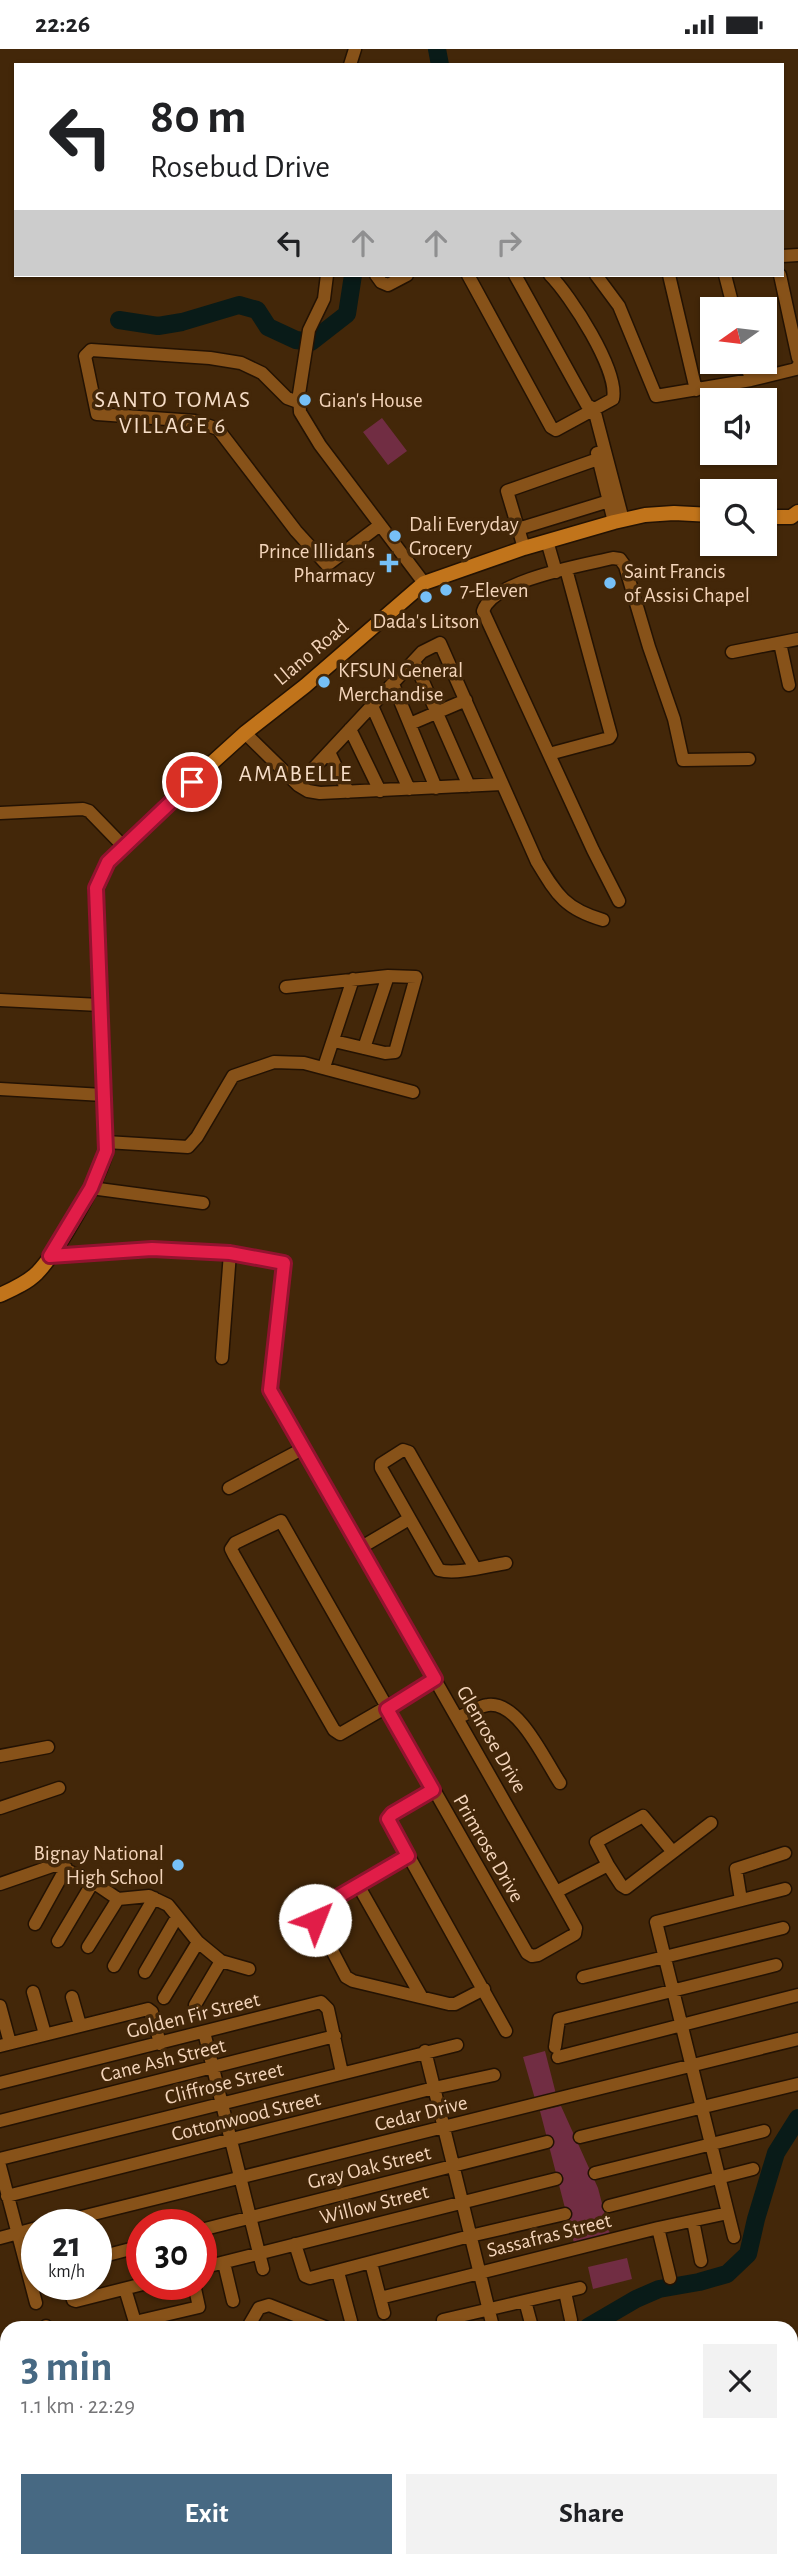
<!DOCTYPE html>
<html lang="en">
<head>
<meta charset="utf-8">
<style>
  body { margin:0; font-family:"Alegreya Sans",sans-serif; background:#f2f2f2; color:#202124; height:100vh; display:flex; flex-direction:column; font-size:26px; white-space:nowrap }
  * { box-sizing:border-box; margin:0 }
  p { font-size:23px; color:#757577 }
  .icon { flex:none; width:38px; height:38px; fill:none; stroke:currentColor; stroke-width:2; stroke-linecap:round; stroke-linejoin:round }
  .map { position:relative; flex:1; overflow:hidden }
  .details { position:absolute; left:0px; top:2272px; width:798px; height:247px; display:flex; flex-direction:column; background:#fff; border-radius:21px 21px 0 0; box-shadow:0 2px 5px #0004 }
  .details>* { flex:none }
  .guide { position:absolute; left:14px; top:14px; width:770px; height:214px; border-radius:0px; box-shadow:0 2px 5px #0004; background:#fff; color:#202124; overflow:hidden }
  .needle { width:46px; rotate:256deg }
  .tools { position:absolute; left:700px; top:248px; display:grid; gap:14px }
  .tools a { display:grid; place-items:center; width:77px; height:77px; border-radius:0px; background:#fff; box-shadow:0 2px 5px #0004; font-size:35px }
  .speed { position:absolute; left:21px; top:2160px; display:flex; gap:14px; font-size:35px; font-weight:700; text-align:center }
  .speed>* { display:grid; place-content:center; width:91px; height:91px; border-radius:50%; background:#fff; box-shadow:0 2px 5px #0004; line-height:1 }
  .speed small { font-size:18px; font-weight:400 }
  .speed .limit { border:10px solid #d22; background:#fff; color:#111 }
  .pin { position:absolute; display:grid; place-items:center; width:60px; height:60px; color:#fff; margin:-30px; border:4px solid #fff; border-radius:50%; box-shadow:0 2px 7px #0007 }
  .me { position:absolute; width:77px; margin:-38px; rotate:44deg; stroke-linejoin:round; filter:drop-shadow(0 0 5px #0008) }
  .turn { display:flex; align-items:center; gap:24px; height:147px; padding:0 21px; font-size:32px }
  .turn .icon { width:91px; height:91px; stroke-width:2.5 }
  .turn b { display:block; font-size:49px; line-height:60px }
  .lanes { display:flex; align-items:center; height:66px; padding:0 21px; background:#0003; justify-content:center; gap:35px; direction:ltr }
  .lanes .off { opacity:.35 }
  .round { display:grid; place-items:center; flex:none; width:74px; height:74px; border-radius:0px; background:#f2f2f2 }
  .overview { display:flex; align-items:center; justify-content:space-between; height:119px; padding:0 21px }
  h1 { font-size:42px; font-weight:700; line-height:52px; color:#476983 }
  .button { display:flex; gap:14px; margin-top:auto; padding:14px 21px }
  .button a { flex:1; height:80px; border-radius:0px; background:#476983; color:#fff; font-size:28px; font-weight:700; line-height:80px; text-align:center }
  .button a+a { background:#f2f2f2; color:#202124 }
  .status { display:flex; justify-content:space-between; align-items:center; height:49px; padding:0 35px; background:#fff; direction:ltr }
  .status svg { height:19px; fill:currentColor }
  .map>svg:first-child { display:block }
  .green { fill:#712d43 }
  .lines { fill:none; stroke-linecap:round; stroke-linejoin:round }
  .river { stroke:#091b18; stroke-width:18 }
  .minor-casing { stroke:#231203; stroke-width:15 }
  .major-casing { stroke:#231203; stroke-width:17 }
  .minor { stroke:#875219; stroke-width:12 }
  .major { stroke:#c1741b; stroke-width:14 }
  .route-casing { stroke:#92132f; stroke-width:18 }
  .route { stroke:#e11d48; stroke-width:12 }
  .poi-dot { fill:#76c0f7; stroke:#432709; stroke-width:2.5 }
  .labels { text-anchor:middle; stroke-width:7; stroke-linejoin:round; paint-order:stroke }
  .poi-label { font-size:21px; fill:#f3d4ba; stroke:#432709; text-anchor:start }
  .street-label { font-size:21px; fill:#f3d4ba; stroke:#432709 }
  .neighbourhood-label { font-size:23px; letter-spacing:2px; fill:#f6ddc7; stroke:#432709 }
</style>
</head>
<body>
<div class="status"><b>22:26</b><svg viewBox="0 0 49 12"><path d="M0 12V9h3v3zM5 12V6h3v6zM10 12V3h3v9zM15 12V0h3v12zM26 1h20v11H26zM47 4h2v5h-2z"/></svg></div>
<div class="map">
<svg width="798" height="2518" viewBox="0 0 798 2518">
  <rect width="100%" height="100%" fill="#432709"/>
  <path class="green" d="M382,369L407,402L388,416L363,383Z
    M545,2002L556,2045L535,2050L523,2008Z
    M561,2057L598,2139L611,2189L575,2198L540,2062Z
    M627,2209L632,2230L593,2240L588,2218Z
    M0,2402L7,2405V2491L0,2475Z"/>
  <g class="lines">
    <path class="river" d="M437,0L440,16
      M119,271L158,277L182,273L239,256L257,261L268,278L296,291L311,293L347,265L353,226
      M588,2278L636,2250L659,2240L699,2233L727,2225L748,2205L756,2170L776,2104L798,2069
      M580,2511L582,2518"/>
    <g class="minor-casing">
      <path id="minor" d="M350,16L355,0
        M782,207L798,206
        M327,226L324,250L309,281L299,345L300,363L320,396L424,534
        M376,226L381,233L388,236L407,226
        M468,226L551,378L556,381L613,350C619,321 570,246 550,226
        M515,226L587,356L594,360L623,471
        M596,226L619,257L656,347L751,331L796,320L798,317
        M669,226L696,341
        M725,226L734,261
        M780,226L798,309
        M746,313L751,331
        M298,353L287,349L262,324L241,314L210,309L91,301L85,307L97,365L195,372L218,380L296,482L327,516L380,476
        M597,404L614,473
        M518,480L609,452
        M547,492L556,523
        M524,499L507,442L598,410
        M780,594L789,636
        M732,603L798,590
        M414,612L469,737
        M393,635L436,739
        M372,657L409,740
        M410,675L466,651
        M350,680L380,742
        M245,684L298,736L308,742L320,744L502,735
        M329,703L348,743
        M549,705L609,689L611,686L566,520
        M298,736L422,603L440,594L537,813C557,846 565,860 603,871
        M0,764L83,760L89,762L123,797
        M619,852L593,801L483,562C493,531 584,516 613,509L620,510L625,517L649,598L674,670L683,711L749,710
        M286,938L388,927L416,928L395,1003L385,1004L334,992
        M0,951L100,956
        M364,999L388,927
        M324,1018L353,930
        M0,1040L103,1046
        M106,1093L188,1098L197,1088L233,1027L274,1013L304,1014L413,1043
        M91,1139L203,1154
        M50,1207L152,1201L230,1204L283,1214L270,1341L556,1843L576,1879L575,1885L538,1906L532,1907L527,1904L281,1472L235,1494L231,1500L234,1506L334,1681L340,1685L435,1630
        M222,1309L230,1204
        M229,1439L304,1399
        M360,1499L409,1470
        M475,1519L409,1403L403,1401L381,1415V1419L439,1521C456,1526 488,1517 506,1514
        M457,1669C467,1665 478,1657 488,1656C519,1652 545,1712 560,1734
        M0,1707L48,1698
        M433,1742L392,1765L388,1770L506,1982
        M0,1759L59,1739
        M408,1807L317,1860L313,1865L346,1928L353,1932L449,1955H455L484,1940
        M608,1816L596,1793L643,1767L672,1802
        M0,1835L55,1816L93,1833L118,1850L149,1847L168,1856L198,1893L221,1912L249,1920
        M358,1836L421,1947
        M556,1843L608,1816L621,1836L626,1839L711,1774
        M741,1851L736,1820L785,1804
        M35,1875L66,1819
        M58,1892L93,1833
        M88,1898L118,1850
        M114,1917L154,1849
        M145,1923L177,1868
        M583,1928L783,1879
        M33,1943L45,1985
        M72,1948L80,1976
        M164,1949L198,1893
        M195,1956L221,1912
        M0,1957L10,1994
        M204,1983L263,2220
        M0,1997L148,1960L152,1963L160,1995
        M555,1998L559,1970L776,1916
        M425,2002L493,2278
        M558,2008L798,1946
        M0,2034L321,1953L328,1960L342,2024
        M0,2072L335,1987
        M580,2088L798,2035
        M0,2110L457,1996
        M0,2117L36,2254
        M595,2124L764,2082
        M7,2147L434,2039L494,2026
        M609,2157L753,2120
        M693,2172L701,2212
        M53,2175L798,1990
        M658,2179L670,2229
        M201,2181L547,2093
        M734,2188L656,1873L785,1840
        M0,2189L37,2179
        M295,2195L305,2227L310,2229L470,2187L565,2165
        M96,2209L142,2197
        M224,2214L233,2252
        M371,2214L384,2264
        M201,2219L556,2130
        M338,2223L351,2272
        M69,2235L73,2251L76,2252L143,2235
        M125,2240L135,2273L199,2258L194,2235
        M565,2243L571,2271
        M380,2249L658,2179L728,2164
        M525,2252L532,2278
        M443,2271L580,2239
        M46,2277V2278
        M248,2278L259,2259L269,2256L325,2278
        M0,2373L2,2384
        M0,2486L7,2507
        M53,2511L72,2518
        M160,2511L179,2518
        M268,2511L285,2518
        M371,2511L381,2518
        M437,2511L442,2518
        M486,2511L489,2518
        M534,2511L537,2518
        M200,2518L202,2511
        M241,2518L243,2511"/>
    </g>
    <g class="major-casing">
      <path id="major" d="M765,468H791L798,463
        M0,1246C13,1240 27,1234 37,1224C58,1202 99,1131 106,1102L96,840L108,813L192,732L245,684L305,637L424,534L524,499L614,473L645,466L674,464L712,466"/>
    </g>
    <use href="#minor" class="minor"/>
    <use href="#major" class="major"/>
  </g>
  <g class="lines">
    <g class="route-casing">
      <path id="route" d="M192,733L108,813L96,839L106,1102L91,1139L50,1207L152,1200L230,1204L284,1214L270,1341L435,1630L387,1660L433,1741L392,1765L388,1770L408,1807L317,1860L313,1865L315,1871"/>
    </g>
    <use href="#route" class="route"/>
  </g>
  <g class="poi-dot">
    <circle cx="305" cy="351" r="7"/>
    <circle cx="395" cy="487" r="7"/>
    <path d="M385.5 503.5h7v7h7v7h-7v7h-7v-7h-7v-7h7z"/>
    <circle cx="610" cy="534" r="7"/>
    <circle cx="446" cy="541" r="7"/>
    <circle cx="426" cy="548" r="7"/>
    <circle cx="324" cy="633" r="7"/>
    <circle cx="178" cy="1816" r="7"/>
  </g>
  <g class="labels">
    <g class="poi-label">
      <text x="319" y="358">Gian's House</text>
      <text x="409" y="482">Dali Everyday<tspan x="409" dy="24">Grocery</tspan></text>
      <text x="375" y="509" text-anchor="end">Prince Illidan's<tspan x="375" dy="24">Pharmacy</tspan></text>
      <text x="624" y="529">Saint Francis<tspan x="624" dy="24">of Assisi Chapel</tspan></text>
      <text x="460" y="548">7-Eleven</text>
      <text x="426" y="579" text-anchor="middle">Dada's Litson</text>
      <text x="338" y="628">KFSUN General<tspan x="338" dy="24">Merchandise</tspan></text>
      <text x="164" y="1811" text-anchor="end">Bignay National<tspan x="164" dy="24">High School</tspan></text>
    </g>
    <g class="street-label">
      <text transform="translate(311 603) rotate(-40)" y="7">Llano Road</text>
      <text transform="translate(492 1690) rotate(60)" y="7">Glenrose Drive</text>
      <text transform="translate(489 1799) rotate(60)" y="7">Primrose Drive</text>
      <text transform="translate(193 1966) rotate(-14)" y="7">Golden Fir Street</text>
      <text transform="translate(163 2011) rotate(-14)" y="7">Cane Ash Street</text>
      <text transform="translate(224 2034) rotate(-14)" y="7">Cliffrose Street</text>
      <text transform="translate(421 2064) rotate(-14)" y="7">Cedar Drive</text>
      <text transform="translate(246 2067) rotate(-14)" y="7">Cottonwood Street</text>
      <text transform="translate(369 2118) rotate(-14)" y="7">Gray Oak Street</text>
      <text transform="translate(374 2155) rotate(-14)" y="7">Willow Street</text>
      <text transform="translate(549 2186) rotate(-14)" y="7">Sassafras Street</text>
    </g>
    <g class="neighbourhood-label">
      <text x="173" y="358">SANTO TOMAS<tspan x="173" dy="26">VILLAGE 6</tspan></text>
      <text x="296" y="732">AMABELLE</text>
    </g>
  </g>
</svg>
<div class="tools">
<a><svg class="needle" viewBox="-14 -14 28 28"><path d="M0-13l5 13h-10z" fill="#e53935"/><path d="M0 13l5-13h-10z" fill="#757577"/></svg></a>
<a><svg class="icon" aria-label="sound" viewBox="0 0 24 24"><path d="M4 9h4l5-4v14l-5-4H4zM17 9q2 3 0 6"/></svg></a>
<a><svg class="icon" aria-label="search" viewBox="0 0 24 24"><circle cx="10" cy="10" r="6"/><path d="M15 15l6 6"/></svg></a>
</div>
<div class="speed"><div>21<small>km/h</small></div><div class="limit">30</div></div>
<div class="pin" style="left:192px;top:733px;background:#d93025"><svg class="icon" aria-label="arrive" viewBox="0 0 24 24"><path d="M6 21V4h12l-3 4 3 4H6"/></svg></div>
<svg class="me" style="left:315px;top:1871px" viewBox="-20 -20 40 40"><circle r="19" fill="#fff"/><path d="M0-13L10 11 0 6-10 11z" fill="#e11d48"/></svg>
<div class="guide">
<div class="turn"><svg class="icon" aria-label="left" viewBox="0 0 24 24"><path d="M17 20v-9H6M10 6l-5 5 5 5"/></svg><div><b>80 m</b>Rosebud Drive</div></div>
<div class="lanes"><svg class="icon" aria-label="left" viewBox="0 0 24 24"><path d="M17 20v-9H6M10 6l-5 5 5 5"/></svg><svg class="icon off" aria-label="ahead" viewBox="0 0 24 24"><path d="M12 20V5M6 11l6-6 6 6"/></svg><svg class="icon off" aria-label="ahead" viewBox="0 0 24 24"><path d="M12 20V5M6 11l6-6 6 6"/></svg><svg class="icon off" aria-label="right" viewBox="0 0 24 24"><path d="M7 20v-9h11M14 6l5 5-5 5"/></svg></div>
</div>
<section class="details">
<div class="overview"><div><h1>3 min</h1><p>1.1 km · 22:29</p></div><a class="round"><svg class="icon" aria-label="close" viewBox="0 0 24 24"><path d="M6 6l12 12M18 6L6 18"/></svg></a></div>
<div class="button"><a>Exit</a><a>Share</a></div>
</section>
</div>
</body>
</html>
